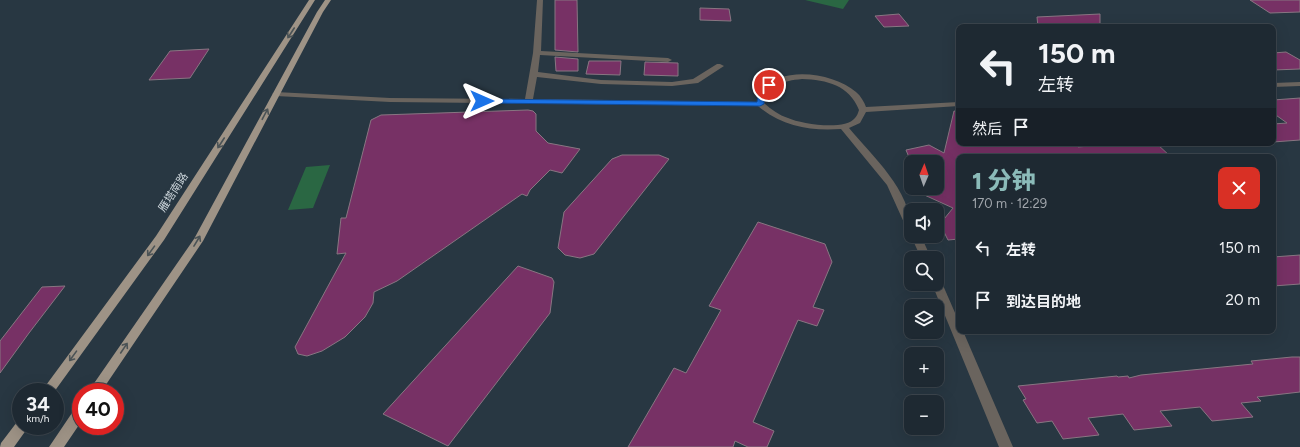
<!DOCTYPE html>
<html lang="zh">
<head>
<meta charset="utf-8">
<style>
  body { margin:0; font-family:Figtree,"Noto Sans SC",sans-serif; background:#2b353e; color:#f1f3f6; height:100vh; display:flex; flex-direction:column; font-size:15px; white-space:nowrap }
  * { box-sizing:border-box; margin:0 }
  p { font-size:13px; color:#a1a6ac }
  .icon { flex:none; width:22px; height:22px; fill:none; stroke:currentColor; stroke-width:2; stroke-linecap:round; stroke-linejoin:round }
  .map { position:relative; flex:1; overflow:hidden }
  .side { position:absolute; left:956px; top:154px; width:320px; height:180px; display:flex; flex-direction:column; background:#1e2932; border-radius:8px; box-shadow:0 4px 16px #0002,0 0 0 1px #3c454d }
  .side>* { flex:none }
  .top-card { position:absolute; left:956px; top:24px; width:320px; height:122px; border-radius:8px; box-shadow:0 4px 16px #0002,0 0 0 1px #3c454d; background:#1e2932; color:#f1f3f6; overflow:hidden }
  .needle { width:26px; rotate:2deg }
  .tools { position:absolute; left:904px; top:155px; display:grid; gap:8px }
  .tools a { display:grid; place-items:center; width:40px; height:40px; border-radius:8px; background:#1e2932; box-shadow:0 4px 16px #0002,0 0 0 1px #3c454d; font-size:20px }
  .speed { position:absolute; left:12px; top:383px; display:flex; gap:8px; font-size:20px; font-weight:700; text-align:center }
  .speed>* { display:grid; place-content:center; width:52px; height:52px; border-radius:50%; background:#1e2932; box-shadow:0 4px 16px #0002,0 0 0 1px #3c454d; line-height:1 }
  .speed small { font-size:10px; font-weight:400 }
  .speed .limit { border:6px solid #d22; background:#fff; color:#111 }
  .pin { position:absolute; display:grid; place-items:center; width:34px; height:34px; color:#fff; margin:-17px; border:2px solid #fff; border-radius:50%; box-shadow:0 1px 4px #0007 }
  .me { position:absolute; width:44px; margin:-22px; rotate:90deg; stroke-linejoin:round; filter:drop-shadow(0 0 3px #0008) }
  .turn { display:flex; align-items:center; gap:14px; height:84px; padding:0 16px; font-size:18px }
  .turn .icon { width:52px; height:52px; stroke-width:2.5 }
  .turn b { display:block; font-size:28px; line-height:34px }
  .then { display:flex; align-items:center; height:38px; padding:0 16px; background:#0003; gap:8px; font-size:15px }
  .round { display:grid; place-items:center; flex:none; width:42px; height:42px; border-radius:8px; background:#2b353e }
  .headline { display:flex; align-items:center; justify-content:space-between; height:68px; padding:0 16px }
  h1 { font-size:24px; font-weight:800; line-height:30px; color:#8bbbb9 }
  ul { padding:0; list-style:none }
  li { display:flex; align-items:center; gap:12px; height:52px; padding:0 16px }
  li div { flex:1 }
  li b { display:block; font-size:15px }
  li em { font-style:normal }
  .map>svg:first-child { display:block }
  .green { fill:#2a6743 }
  .building { fill:#773165; stroke:#887682 }
  .lines { fill:none; stroke-linecap:round; stroke-linejoin:round }
  .minor { fill:#6a645e; fill-rule:evenodd }
  .major { fill:#9e9386; fill-rule:evenodd }
  .oneway { stroke:#4b5356 }
  .route { fill:#1a73e8; stroke:#114b97 }
  .labels { text-anchor:middle; stroke-width:4; stroke-linejoin:round; paint-order:stroke }
  .street-label { font-size:11px; fill:#cbd4da; stroke:#283742 }
</style>
</head>
<body>
<div class="map">
<svg width="1300" height="447" viewBox="0 0 1300 447">
  <rect width="100%" height="100%" fill="#283742"/>
  <path class="green" d="M805,0H849L843,9Z
    M330,165L313,208L288,210L306,167Z"/>
  <path class="building" d="M555,0H577L578,52L555,50Z
    M1250,0H1300V12L1270,13Z
    M700,8L729,9L731,21L700,20Z
    M899,14L909,26L884,27L875,16Z
    M1100,14V25L1038,27L1037,17Z
    M209,49L190,78L149,80L170,51Z
    M1286,52L1300,60V69L1273,70V53Z
    M555,57L578,59V71H556Z
    M589,61H621L620,75L586,74Z
    M645,62L678,63V76L644,75Z
    M1300,98V140L1273,142V124L1287,123L1273,113V100Z
    M528,110L533,111L536,114V131L548,143L580,149L562,173L550,170L530,190L527,196L522,194L397,281L374,292L373,303L365,317L345,337L322,351L307,356L298,354L295,347L346,253L337,254L341,218H346L371,120L381,115Z
    M954,111L959,112V143H1074L1078,147L1125,143H1156L1171,157H959V239L948,240L940,224L953,208L909,188H937V162H911L906,150L929,145L944,153Z
    M622,155H659L669,159L594,254L580,258L565,255L558,248L564,212L612,159Z
    M758,222L825,244L832,262L813,307L824,310L817,326L798,320L753,422L774,431L767,447H748L735,441L733,447H628L674,368L686,373L721,310L709,306Z
    M1300,255V284L1273,286V257Z
    M518,266L552,278L554,282L550,313L448,446L383,414Z
    M65,286L29,333L0,373V341L42,287Z
    M1292,357H1300V392L1257,397L1261,401L1241,403L1253,417L1212,421L1200,407L1160,411L1172,426L1134,430L1123,414L1088,418L1099,435L1063,439L1052,421L1037,423L1023,400L1026,399L1018,386L1117,376L1118,377L1128,376L1129,378L1141,375L1253,364L1251,361Z"/>
  <g class="lines">
    <path class="minor" d="M537,0H543L541,51L668,58L672,60L668,62L540,55L538,72L601,80L672,82L693,79L717,64H720L724,66L698,83L672,86L601,84L537,77L533,99L757,102C759,98 760,93 762,90C782,65 834,73 856,92C861,96 864,102 866,107L959,102V106L866,112L860,123L849,128C873,157 911,190 911,230L906,227L887,185L841,129C811,131 782,127 758,106L390,102L276,96L272,94L276,92L390,98L525,99L533,53ZM802,79C827,80 849,85 859,110C858,113 857,116 855,118C845,131 801,124 788,118C779,115 772,110 764,103C772,84 782,81 802,79Z
      M1300,82V86L1273,87V83Z
      M911,236H921L931,258H921Z
      M937,279L941,280L942,283L959,322V331H963L1013,447H999L932,284H937Z"/>
    <path class="major" d="M309,0H315L164,240L54,392H41L156,236Z
      M325,0H331L323,12L203,241L101,392H88L194,239L317,12Z
      M81,405V422L64,447H49L76,407Z
      M21,421V426H29L14,447H0L1,443L17,422Z"/>
  </g>
  <defs><path id="oneway-shaft" d="M-6 0H5M1.5-3L5.5 0L1.5 3" fill="none" stroke-width="1.6" stroke-linecap="round" stroke-linejoin="round"/></defs>
  <g class="oneway">
    <use href="#oneway-shaft" transform="translate(291 33) rotate(123)"/>
    <use href="#oneway-shaft" transform="translate(265 114) rotate(-62)"/>
    <use href="#oneway-shaft" transform="translate(221 143) rotate(123)"/>
    <use href="#oneway-shaft" transform="translate(197 241) rotate(-59)"/>
    <use href="#oneway-shaft" transform="translate(151 251) rotate(126)"/>
    <use href="#oneway-shaft" transform="translate(124 348) rotate(-56)"/>
    <use href="#oneway-shaft" transform="translate(73 356) rotate(126)"/>
  </g>
  <path class="route" d="M766,84L772,85L765,94L764,104L760,106L482,103L479,101L482,99L757,102L758,94Z"/>
  <g class="labels">
    <g class="street-label">
      <text transform="translate(173 192) rotate(-57)" y="4">雁塔南路</text>
    </g>
  </g>
</svg>
<div class="tools">
<a><svg class="needle" viewBox="-14 -14 28 28"><path d="M0-13l5 13h-10z" fill="#e53935"/><path d="M0 13l5-13h-10z" fill="#a1a6ac"/></svg></a>
<a><svg class="icon" aria-label="sound" viewBox="0 0 24 24"><path d="M4 9h4l5-4v14l-5-4H4zM17 9q2 3 0 6"/></svg></a>
<a><svg class="icon" aria-label="search" viewBox="0 0 24 24"><circle cx="10" cy="10" r="6"/><path d="M15 15l6 6"/></svg></a>
<a><svg class="icon" aria-label="layers" viewBox="0 0 24 24"><path d="M12 4l9 5-9 5-9-5zM3 14l9 5 9-5"/></svg></a>
<a>+</a>
<a>−</a>
</div>
<div class="speed"><div>34<small>km/h</small></div><div class="limit">40</div></div>
<div class="pin" style="left:769px;top:85px;background:#d93025"><svg class="icon" aria-label="arrive" viewBox="0 0 24 24"><path d="M6 21V4h12l-3 4 3 4H6"/></svg></div>
<svg class="me" style="left:482px;top:101px" viewBox="-20 -20 40 40"><path d="M0-17L14 15 0 8-14 15z" fill="#1a73e8" stroke="#fff" stroke-width="4"/></svg>
<div class="top-card">
<div class="turn"><svg class="icon" aria-label="left" viewBox="0 0 24 24"><path d="M17 20v-9H6M10 6l-5 5 5 5"/></svg><div><b>150 m</b>左转</div></div>
<div class="then">然后<svg class="icon" aria-label="arrive" viewBox="0 0 24 24"><path d="M6 21V4h12l-3 4 3 4H6"/></svg></div>
</div>
<section class="side">
<div class="headline"><div><h1>1 分钟</h1><p>170 m · 12:29</p></div><a class="round" style="background:#d93025;color:#fff"><svg class="icon" aria-label="close" viewBox="0 0 24 24"><path d="M6 6l12 12M18 6L6 18"/></svg></a></div>
<ul>
<li><svg class="icon" aria-label="left" viewBox="0 0 24 24"><path d="M17 20v-9H6M10 6l-5 5 5 5"/></svg><div><b>左转</b></div><em>150 m</em></li>
<li><svg class="icon" aria-label="arrive" viewBox="0 0 24 24"><path d="M6 21V4h12l-3 4 3 4H6"/></svg><div><b>到达目的地</b></div><em>20 m</em></li>
</ul>
</section>
</div>
</body>
</html>
